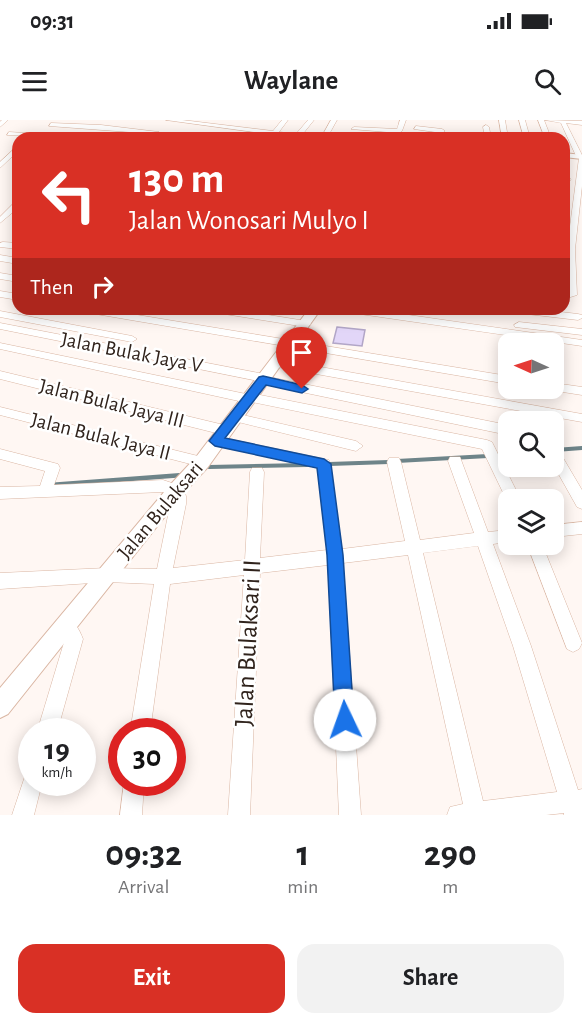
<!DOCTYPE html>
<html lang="en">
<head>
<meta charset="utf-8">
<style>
  body { margin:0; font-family:"Alegreya Sans",sans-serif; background:#f2f2f2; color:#202124; height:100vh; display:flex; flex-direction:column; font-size:22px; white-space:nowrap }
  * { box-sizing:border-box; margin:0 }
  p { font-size:20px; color:#757577 }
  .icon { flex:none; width:33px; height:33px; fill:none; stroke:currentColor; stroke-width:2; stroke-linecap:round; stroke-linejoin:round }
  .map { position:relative; height:695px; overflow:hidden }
  .sheet { display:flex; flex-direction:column; background:#fff; flex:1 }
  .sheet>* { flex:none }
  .banner { position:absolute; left:12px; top:12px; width:558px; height:183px; border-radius:18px; box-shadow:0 3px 15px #0003; background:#d93025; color:#fff; overflow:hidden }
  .needle { width:39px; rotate:273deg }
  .tools { position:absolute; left:498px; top:213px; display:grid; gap:12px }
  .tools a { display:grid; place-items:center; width:66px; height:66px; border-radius:12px; background:#fff; box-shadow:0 3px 15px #0003; font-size:30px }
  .speed { position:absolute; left:18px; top:598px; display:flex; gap:12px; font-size:30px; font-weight:700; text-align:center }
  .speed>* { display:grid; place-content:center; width:78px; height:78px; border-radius:50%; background:#fff; box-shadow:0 3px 15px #0003; line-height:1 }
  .speed small { font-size:15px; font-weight:400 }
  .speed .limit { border:9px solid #d22; background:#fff; color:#111 }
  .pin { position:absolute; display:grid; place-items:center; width:51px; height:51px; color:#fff; margin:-62px -26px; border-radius:50% 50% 50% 0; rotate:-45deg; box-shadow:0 0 6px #0007 }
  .pin .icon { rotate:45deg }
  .me { position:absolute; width:66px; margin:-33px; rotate:357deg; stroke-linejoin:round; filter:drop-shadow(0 0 4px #0008) }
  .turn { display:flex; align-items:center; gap:21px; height:126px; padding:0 18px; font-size:27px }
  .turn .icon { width:78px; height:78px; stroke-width:2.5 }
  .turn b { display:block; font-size:42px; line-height:51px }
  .then { display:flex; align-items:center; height:57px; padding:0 18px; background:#0003; gap:12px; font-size:22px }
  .eta { display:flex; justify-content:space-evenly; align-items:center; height:102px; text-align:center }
  .eta b { font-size:36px; font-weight:700; line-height:42px }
  .cta { display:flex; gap:12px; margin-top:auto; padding:12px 18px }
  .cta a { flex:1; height:69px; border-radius:18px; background:#d93025; color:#fff; font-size:24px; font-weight:700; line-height:69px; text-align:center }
  .cta a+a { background:#f2f2f2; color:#202124 }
  .status { display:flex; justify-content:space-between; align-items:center; height:42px; padding:0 30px; background:#fff; direction:ltr }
  .status svg { height:16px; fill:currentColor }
  header { display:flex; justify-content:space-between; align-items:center; height:78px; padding:0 18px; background:#fff; font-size:27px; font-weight:700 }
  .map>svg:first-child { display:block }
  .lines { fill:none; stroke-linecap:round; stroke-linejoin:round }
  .stream-far1 { stroke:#6e8489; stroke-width:4 }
  .stream { stroke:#6e8489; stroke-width:4.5 }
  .building { fill:#e2d6f8; stroke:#b2a6c7; stroke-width:1.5 }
  .minor-casing { stroke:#dab6a3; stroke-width:1 }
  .tertiary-casing { stroke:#dab6a3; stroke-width:2 }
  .minor { fill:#fff; fill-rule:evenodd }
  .tertiary { fill:#fff; fill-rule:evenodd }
  .route { fill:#1a73e8; stroke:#114b97; stroke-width:1.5 }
  .labels { text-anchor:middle; stroke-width:5; stroke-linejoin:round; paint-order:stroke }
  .street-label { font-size:21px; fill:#30231c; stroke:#fff }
  .near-street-label { font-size:26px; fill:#30231c; stroke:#fff }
</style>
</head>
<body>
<div class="status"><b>09:31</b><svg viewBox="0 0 49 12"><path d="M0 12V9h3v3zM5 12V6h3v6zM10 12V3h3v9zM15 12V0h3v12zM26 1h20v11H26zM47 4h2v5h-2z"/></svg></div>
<header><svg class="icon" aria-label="menu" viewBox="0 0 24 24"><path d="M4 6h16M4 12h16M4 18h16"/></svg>Waylane<svg class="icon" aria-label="search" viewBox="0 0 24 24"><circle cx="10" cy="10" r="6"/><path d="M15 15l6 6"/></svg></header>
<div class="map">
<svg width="582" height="695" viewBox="0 0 582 695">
  <rect width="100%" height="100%" fill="#fff7f3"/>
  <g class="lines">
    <path class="stream-far1" d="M555,330L582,328
      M497,335L508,334
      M397,341L488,336
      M329,344L389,342
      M209,347L307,345"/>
    <path class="stream" d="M50,365L183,355"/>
  </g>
  <path class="building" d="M337,207L365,210L362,226L333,223Z"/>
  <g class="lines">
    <g class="minor-casing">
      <path id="minor" d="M2,0H8L0,7V2Z
        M166,0H182L273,11L282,0H288L279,12L296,14L308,0H314L302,15L314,18H297Z
        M331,0H337L327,18H321Z
        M400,0H406L402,11L399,13L351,9L354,7L397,9Z
        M499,0H505L508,18H502Z
        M519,0H525L530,18H524Z
        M538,0H544L551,18H545Z
        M545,0L582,1V5L566,3L582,35V66L575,129L577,175L564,179V173H567V129L579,38L576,36L561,3Z
        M51,3L101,5L159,12L156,14L49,6Z
        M486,5L489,7L491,18H485L483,7Z
        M416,6L442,9L445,11L442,13L414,9Z
        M9,12L71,16L74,18L7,15Z
        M89,15H115L118,17L87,18Z
        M12,31L17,32L0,48V42Z
        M564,36L567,38V46L564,48Z
        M564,54L571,59L569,62H564Z
        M15,82H18V88L0,103V97Z
        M3,122L18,123V129L0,127V123Z
        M0,135L18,138V144L0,141Z
        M0,153L18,156V162L0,159Z
        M0,171L18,174V180L0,177Z
        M79,189H101L508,256V264L84,192Z
        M207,189H231L306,201L311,204L306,207L212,192Z
        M341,189H367L582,220V226L346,192Z
        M505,189H535L578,194L582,195V198L578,200L510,192Z
        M0,191L132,216L137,219L132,222L0,197Z
        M519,202L582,209V215L515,207L514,205Z
        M0,203L264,254L269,257L508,305V315L263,264L258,261L0,209Z
        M0,223L246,274L250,273L487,320L492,322L521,380H508V383L482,329L252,282L248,283L0,229Z
        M276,239L582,294V302L272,246V240Z
        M0,251L224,305L230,310L224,315L0,259Z
        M554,263L582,267V275L550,270L554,268Z
        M0,287L202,337L207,338L209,342L207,346L202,347L0,295Z
        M234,293L356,321L363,326L356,331L230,300L228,297L230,294Z
        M215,316L329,340L342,429L405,421L387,342L389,338H399L401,342L420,420L474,413L448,341L450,337H460L488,412L508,410V422L493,424L531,526L578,670L582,669V695H564V693L546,695H447L450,687L463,684L408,435L343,443L361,695H339L328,445L260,453L250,695H228L244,455L170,464L150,612H130L154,464L107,462L0,469V453L107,448L157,449L172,376L163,372L0,379V367L40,366L45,351L0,339V329L58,344L60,348L54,365L163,360L181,366L186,376V384L173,448L245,440L250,352L252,348H262L264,352L260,438L327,430L318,348L210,324L209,321ZM478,426L513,526L557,672L483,681L423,433Z
        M554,330L559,331L582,370V389L577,387L554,346Z
        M582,402V414L554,417V405Z
        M527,424H542L582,523L579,529L573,532L567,529Z
        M65,496C75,501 79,509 83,519L57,612H37L65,519L56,505L59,499Z
        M32,653V663H42L34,695H12L25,656Z
        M124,663H144L142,695H120Z"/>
    </g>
    <g class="tertiary-casing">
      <path id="tertiary" d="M564,33L582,35V39L564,37Z
        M309,189H321L208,347L182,375L8,594L0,598V568L170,365L196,337Z"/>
    </g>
    <use href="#minor" class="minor"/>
    <use href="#tertiary" class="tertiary"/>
  </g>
  <path class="route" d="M263,256L302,265L308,269L302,273L266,265L225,318L324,339L331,344L343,435L354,600L352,607L345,610L338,607L335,600L327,435L317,348L215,326L209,321L259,257Z"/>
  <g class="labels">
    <g class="street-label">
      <text transform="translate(132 232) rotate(11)" y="7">Jalan Bulak Jaya V</text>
      <text transform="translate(112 283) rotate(14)" y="7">Jalan Bulak Jaya III</text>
      <text transform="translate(101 316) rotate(14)" y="7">Jalan Bulak Jaya II</text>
      <text transform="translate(160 390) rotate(-50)" y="7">Jalan Bulaksari</text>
    </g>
    <g class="near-street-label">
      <text transform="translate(247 523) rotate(-87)" y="9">Jalan Bulaksari II</text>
    </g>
  </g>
</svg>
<div class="tools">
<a><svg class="needle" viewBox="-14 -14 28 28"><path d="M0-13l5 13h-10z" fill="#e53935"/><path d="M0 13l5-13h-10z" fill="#757577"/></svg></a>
<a><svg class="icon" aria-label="search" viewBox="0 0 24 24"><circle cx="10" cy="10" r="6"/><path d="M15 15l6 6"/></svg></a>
<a><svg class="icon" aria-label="layers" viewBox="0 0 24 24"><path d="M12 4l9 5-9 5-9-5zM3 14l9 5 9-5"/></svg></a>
</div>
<div class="speed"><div>19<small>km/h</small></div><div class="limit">30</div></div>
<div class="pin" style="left:302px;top:269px;background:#d93025"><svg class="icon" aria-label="arrive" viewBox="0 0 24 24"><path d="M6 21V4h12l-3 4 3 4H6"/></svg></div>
<svg class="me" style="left:345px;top:600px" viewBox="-20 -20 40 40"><circle r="19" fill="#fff"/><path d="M0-13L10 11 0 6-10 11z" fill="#1a73e8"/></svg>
<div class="banner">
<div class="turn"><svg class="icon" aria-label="left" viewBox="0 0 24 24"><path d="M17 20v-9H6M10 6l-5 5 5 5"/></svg><div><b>130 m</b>Jalan Wonosari Mulyo I</div></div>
<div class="then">Then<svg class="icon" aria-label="right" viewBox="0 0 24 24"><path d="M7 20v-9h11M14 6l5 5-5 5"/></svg></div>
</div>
</div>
<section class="sheet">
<div class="eta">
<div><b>09:32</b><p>Arrival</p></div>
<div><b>1</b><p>min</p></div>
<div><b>290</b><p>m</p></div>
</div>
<div class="cta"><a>Exit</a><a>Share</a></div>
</section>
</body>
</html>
